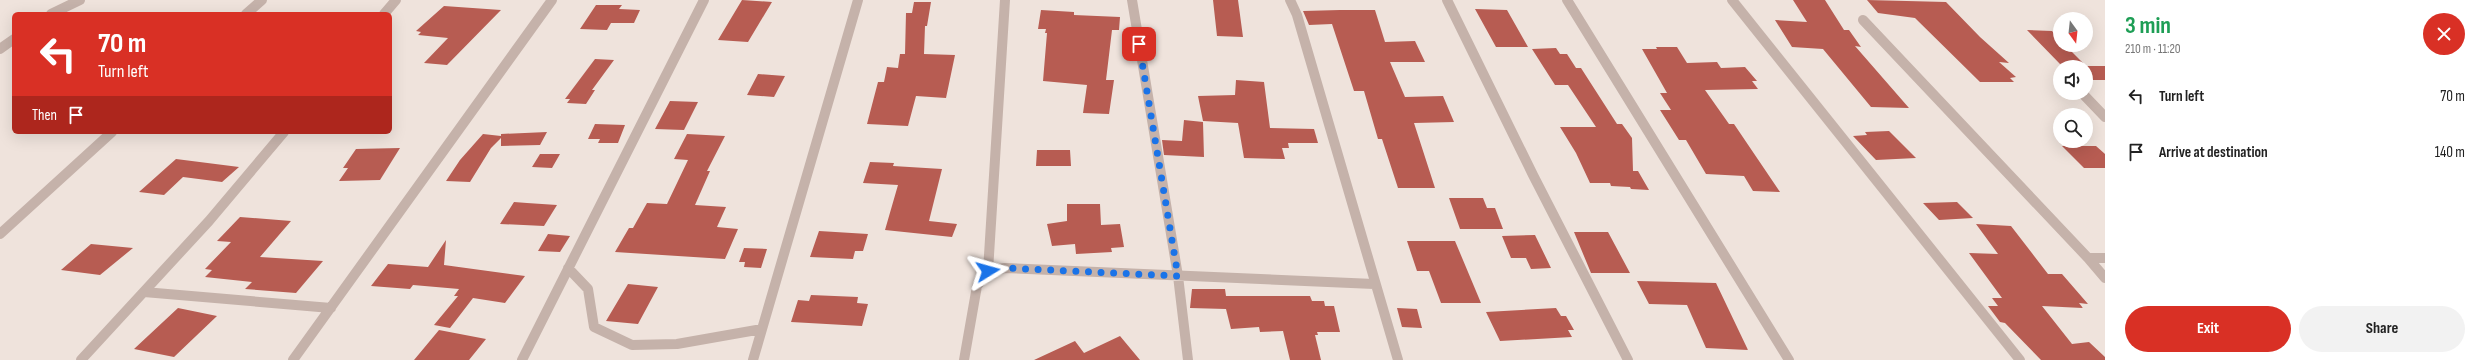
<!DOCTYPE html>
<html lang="en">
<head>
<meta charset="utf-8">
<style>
  body { margin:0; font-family:"Sofia Sans Condensed",sans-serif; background:#f2f2f2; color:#222; height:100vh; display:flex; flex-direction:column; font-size:15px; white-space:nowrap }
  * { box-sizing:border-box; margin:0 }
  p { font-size:13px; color:#767676 }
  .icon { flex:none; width:22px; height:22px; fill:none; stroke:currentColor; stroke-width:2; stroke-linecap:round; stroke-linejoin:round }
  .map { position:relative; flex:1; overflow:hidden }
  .sheet { display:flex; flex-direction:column; background:#fff; width:380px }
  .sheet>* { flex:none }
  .banner { position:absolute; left:12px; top:12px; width:380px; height:122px; border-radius:6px; box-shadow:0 4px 16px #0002; background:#d93025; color:#fff; overflow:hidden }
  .needle { width:26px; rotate:165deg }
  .fabs { position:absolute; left:2053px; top:12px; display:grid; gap:8px }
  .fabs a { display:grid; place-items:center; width:40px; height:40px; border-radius:50%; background:#fff; box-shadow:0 4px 16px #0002; font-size:20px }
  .pin { position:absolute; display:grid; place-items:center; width:34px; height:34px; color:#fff; margin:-17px; border-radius:8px; box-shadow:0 2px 6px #0006 }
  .me { position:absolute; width:44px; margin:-22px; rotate:82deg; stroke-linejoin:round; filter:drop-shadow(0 0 3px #0008) }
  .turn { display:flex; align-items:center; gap:14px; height:84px; padding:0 20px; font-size:18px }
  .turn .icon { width:52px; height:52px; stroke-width:2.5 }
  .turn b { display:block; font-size:28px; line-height:34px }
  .then { display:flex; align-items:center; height:38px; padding:0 20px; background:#0003; gap:8px; font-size:15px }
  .round { display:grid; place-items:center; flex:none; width:42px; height:42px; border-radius:21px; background:#f2f2f2 }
  .overview { display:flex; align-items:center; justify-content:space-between; height:68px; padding:0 20px }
  h1 { font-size:24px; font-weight:700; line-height:30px; color:#1e9e55 }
  .action { display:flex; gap:8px; margin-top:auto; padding:8px 20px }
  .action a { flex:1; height:46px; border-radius:24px; background:#d93025; color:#fff; font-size:16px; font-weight:700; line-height:46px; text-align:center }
  .action a+a { background:#f2f2f2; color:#222 }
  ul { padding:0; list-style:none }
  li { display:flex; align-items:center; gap:12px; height:56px; padding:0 20px }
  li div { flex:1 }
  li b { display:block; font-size:15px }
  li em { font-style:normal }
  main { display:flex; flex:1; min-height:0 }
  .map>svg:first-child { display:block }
  .building { fill:#b75c52 }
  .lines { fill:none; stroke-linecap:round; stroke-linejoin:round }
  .minor { stroke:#c5b2aa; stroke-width:10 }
  .route { stroke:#1a73e8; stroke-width:7; stroke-dasharray:0 12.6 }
</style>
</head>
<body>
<main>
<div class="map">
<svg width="2105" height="360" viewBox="0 0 2105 360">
  <rect width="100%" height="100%" fill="#efe3dc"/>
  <path class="building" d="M742,0L772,2L748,42L718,40Z
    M1213,0H1238L1243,37L1217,36Z
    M1793,0H1825L1844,30H1849L1861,47L1855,46L1909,108L1871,107L1823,49L1792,47L1775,20L1807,22Z
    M1867,0L1946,2L1980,37L2009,63L1999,62L2016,77L2010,78L2014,82H1980L1915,18L1878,13Z
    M914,2H931L927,26H925L924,54L955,55L946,98L916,96L908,126L867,124L878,82H884L887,67L898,68L900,54H905L906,13H912Z
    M596,5H622L619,9L640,10L634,23H611L607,30L580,29Z
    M444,6L501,10L447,65L424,63L448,38L418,35L421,32L416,31Z
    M1475,9L1507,10L1528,47H1496Z
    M1041,10L1074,12V15L1120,17L1119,30H1112L1106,80H1114L1109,114L1083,113L1087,85L1043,81L1047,33H1045L1046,29H1038Z
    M1340,10H1375L1385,42L1415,41L1425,62H1390L1405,97L1443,96L1454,122L1414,123L1435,188H1398L1382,139H1378L1364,91H1354L1332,24L1309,25L1303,11Z
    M2027,30L2052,31L2060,40V45H2065L2085,65L2060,64Z
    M1656,47H1677L1687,63L1717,62L1721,68L1745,67L1757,81H1752L1758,89L1705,90L1729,124H1734L1780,192L1753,191L1744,176L1706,174L1686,140H1679L1660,110H1671L1660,93H1667L1642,49H1657Z
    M1556,48L1560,54H1567L1576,68H1581L1617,124H1622L1632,138L1633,171H1638L1649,190L1631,189L1630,187L1611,186L1610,183H1590L1576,153L1560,127H1596L1568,85H1555L1532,49Z
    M595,59L614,60L592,90H595L586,104L567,103L570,99H565Z
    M2086,66H2105V80H2086Z
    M758,74L785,76L774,97L747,95Z
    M1236,80L1264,82L1270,128L1314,129L1318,143H1288L1289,148H1282L1285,159L1244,158L1238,123L1203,121L1198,96L1235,95Z
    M670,101L698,102L684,130L655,129Z
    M1184,120L1203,122L1204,157L1164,155L1162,140L1182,141Z
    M595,124L625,125L618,143H598L600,139H588Z
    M1889,131L1916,158L1876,160L1853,136L1867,135L1865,132Z
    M547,132L540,145L501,146V138L491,148L470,182L446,181L460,160L483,134L501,136V134Z
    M687,134L725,136L707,171H710L695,205L726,207L717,227L738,229L725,259L615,252L629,228H633L647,203L667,204L688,160L674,159Z
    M2062,146H2096L2105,154V168H2084Z
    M400,148L380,180L339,181L348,168H343L356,149Z
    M1037,150H1070L1071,166H1036Z
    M540,154H560L552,168L532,167Z
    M176,159L239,167L222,182L183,177L164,195L139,192Z
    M870,162L894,163L893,166L942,169L929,221L957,224L952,237L885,230L898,185L863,183Z
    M1449,198H1483L1487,208H1495L1503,229H1460Z
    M514,202L527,203L557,205L544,226L500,224Z
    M1957,202L1973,218L1939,220L1923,203Z
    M1067,204H1100L1101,225L1120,224L1124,247L1111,248L1112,252L1076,254L1075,244L1052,246L1047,224L1067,221Z
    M240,217L291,221L260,257L323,261L296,293L245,289L252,282L205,277L212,270L205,269L231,242L217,241Z
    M1976,224L2011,226L2048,274H2062L2088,304L2079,303L2083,308L2042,306L2072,344L2089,342L2105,357V360H2041L2005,323L2000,322L1988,306H1998L1992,298H2002L1969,253L1998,254Z
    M819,231L868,234L863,251H855L853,259L810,257Z
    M1574,232H1608L1630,273H1591Z
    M548,234L570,236L560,252L538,251Z
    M1535,235L1551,268L1531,269L1526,258H1511L1502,236Z
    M446,240L444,265L525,276L505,303L473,298L450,328L434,325L458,296H454L459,289L413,285L410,289L371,286L388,264L428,267Z
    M1407,241H1455L1481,303H1441L1429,271H1417Z
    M91,244L133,248L100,275L61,270Z
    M744,248L767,249L761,268L744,267L745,262H739Z
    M1637,281L1716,283L1748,350L1706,348L1687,305L1649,304Z
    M628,284L658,287L638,324L606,321Z
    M1192,289H1225L1226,296H1310L1312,301H1324L1325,306H1334L1340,332H1317L1318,335H1315L1321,360H1290L1283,331L1260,332L1259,327L1231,329L1226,309L1190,308Z
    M811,295L858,297L857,303L868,304L862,326L791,322L798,300L809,301Z
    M178,308L217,316L174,357L134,349Z
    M1397,308L1417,309L1422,328L1402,327Z
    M1556,308L1561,316H1566L1574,330H1568L1572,337L1500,341L1486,312Z
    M439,330L486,339L469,360H414Z
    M1120,336L1140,360H1034L1075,341L1084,353Z"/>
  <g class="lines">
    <path class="minor" d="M1132,0L1178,276L1188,360
      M1290,0L1297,15L1398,360
      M1447,0L1533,175L1628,360
      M1567,0L1789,360
      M1732,0L2020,360
      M51,14L80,0
      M246,14L262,0
      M384,14L396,0
      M1863,20L2088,258H2105
      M0,49L14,39
      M2082,93L2105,117
      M0,234L112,132
      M2088,258L2105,278
      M568,268L588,289L594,327L632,345L677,344L762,329
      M988,271L1005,0
      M144,292L331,308
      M81,360L209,221L284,132
      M293,360L552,0
      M522,360L704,0
      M753,360L858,0
      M964,360L977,286L988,271L1005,268L1374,284"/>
  </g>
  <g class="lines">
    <path class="route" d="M988,271L1005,268L1178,276L1139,44"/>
  </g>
</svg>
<div class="fabs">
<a><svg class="needle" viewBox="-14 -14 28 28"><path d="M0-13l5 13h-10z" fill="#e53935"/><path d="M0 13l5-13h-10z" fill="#767676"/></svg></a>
<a><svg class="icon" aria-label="sound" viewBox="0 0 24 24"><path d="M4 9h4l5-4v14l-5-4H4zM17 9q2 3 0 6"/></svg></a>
<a><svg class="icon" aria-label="search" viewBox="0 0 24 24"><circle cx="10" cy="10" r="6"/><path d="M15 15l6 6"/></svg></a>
</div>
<div class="pin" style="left:1139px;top:44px;background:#d93025"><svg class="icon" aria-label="arrive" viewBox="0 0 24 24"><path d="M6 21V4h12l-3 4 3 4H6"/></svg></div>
<svg class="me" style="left:988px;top:271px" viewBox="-20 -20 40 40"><path d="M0-17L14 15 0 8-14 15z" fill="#1a73e8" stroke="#fff" stroke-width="4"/></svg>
<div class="banner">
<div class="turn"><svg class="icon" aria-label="left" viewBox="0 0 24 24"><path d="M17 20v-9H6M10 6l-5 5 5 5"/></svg><div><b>70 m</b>Turn left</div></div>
<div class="then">Then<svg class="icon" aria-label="arrive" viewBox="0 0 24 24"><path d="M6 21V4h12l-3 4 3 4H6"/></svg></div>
</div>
</div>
<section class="sheet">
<div class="overview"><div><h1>3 min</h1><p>210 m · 11:20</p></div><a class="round" style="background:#d93025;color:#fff"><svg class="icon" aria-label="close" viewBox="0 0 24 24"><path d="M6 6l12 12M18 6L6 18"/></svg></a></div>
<ul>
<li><svg class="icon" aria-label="left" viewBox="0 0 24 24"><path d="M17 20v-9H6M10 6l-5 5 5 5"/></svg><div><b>Turn left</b></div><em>70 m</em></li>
<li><svg class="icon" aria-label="arrive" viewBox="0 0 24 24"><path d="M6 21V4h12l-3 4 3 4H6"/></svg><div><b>Arrive at destination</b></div><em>140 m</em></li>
</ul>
<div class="action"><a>Exit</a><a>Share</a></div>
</section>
</main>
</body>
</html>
